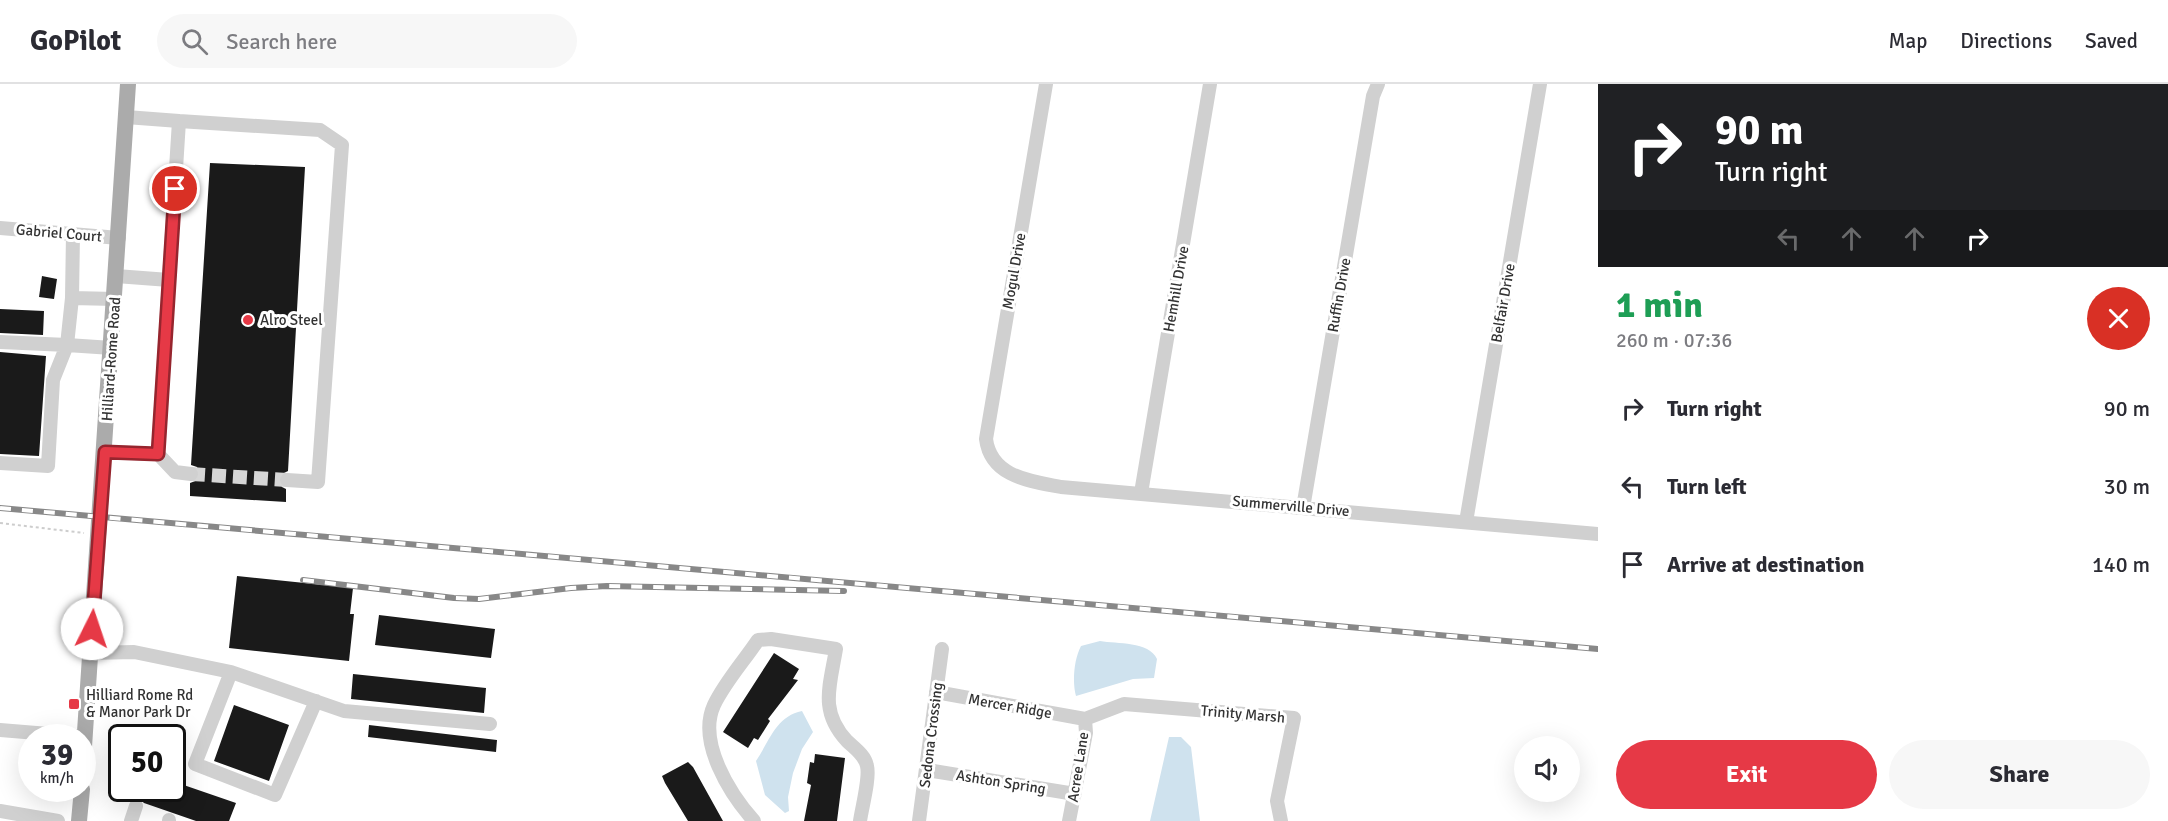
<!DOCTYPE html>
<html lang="en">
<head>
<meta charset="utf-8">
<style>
  body { margin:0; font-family:Signika,sans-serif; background:#f7f7f7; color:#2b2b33; height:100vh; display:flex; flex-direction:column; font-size:22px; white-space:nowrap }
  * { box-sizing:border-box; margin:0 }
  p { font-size:20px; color:#7c7c81 }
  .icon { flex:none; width:33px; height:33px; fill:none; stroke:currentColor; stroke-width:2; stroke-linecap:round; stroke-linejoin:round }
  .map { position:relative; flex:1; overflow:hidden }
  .panel { display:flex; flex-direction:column; background:#fff; width:570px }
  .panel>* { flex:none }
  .hud { background:#202124; color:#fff; overflow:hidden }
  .fabs { position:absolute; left:1514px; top:652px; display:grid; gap:12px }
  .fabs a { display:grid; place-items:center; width:66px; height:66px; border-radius:50%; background:#fff; box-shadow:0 6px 24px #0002; font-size:30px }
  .speed { position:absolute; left:18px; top:640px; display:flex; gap:12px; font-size:30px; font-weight:700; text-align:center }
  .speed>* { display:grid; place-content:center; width:78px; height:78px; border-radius:50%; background:#fff; box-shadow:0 6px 24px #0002; line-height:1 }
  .speed small { font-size:15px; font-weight:400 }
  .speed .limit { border:3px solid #111; border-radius:9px; background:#fff; color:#111 }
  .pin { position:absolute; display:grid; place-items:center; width:51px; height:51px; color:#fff; margin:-26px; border:3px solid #fff; border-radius:50%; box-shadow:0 2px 6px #0007 }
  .me { position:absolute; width:66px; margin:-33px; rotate:4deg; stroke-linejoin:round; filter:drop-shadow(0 0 4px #0008) }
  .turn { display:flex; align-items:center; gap:21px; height:126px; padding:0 18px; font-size:27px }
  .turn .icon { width:78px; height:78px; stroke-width:2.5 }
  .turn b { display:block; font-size:42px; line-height:51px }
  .lanes { display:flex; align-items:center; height:57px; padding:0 18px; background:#0003; justify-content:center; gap:30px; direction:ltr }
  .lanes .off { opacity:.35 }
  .round { display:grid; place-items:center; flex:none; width:63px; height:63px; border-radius:32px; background:#f7f7f7 }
  .overview { display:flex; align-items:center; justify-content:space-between; height:102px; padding:0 18px }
  h1 { font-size:36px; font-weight:700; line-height:45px; color:#1e9e55 }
  .button { display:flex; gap:12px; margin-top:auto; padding:12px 18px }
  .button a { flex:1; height:69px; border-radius:36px; background:#e63946; color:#fff; font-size:24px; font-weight:700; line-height:69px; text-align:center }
  .button a+a { background:#f7f7f7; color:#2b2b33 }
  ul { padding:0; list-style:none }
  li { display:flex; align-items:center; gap:18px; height:78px; padding:0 18px }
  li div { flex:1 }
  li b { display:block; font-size:22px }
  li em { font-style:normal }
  header { display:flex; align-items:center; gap:36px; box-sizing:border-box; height:84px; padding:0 30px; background:#fff; border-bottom:2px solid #e1e1e2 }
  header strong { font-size:28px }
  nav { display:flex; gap:33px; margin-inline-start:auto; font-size:21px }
  .search { width:420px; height:54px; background:#f7f7f7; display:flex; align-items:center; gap:15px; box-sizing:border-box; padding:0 21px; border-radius:33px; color:#7c7c81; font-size:22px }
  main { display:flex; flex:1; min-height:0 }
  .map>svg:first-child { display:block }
  .water { fill:#cfe2ee }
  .building { fill:#1a1a1a }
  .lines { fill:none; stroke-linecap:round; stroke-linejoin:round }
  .minor-tunnel { stroke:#d6d6d6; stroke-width:14; stroke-dasharray:14 7; stroke-linecap:butt }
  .path { stroke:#cdcdcd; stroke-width:2; stroke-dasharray:3 3; stroke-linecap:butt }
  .minor { stroke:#d0d0d0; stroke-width:14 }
  .major { stroke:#ababab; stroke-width:16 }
  .rail-casing { stroke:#888; stroke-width:6 }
  .rail { stroke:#fff; stroke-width:4; stroke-dasharray:11; stroke-linecap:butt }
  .route-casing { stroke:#96252e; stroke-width:15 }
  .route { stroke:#e63946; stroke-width:10 }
  .poi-dot { fill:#e63946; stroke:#fff; stroke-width:2 }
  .labels { text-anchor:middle; stroke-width:6; stroke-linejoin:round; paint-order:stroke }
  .street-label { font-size:15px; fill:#333; stroke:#fff }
  .poi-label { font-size:15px; fill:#333; stroke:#fff; text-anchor:start }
</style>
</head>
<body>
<header>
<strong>GoPilot</strong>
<div class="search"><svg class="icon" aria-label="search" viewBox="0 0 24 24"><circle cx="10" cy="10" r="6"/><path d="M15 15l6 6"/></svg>Search here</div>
<nav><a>Map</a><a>Directions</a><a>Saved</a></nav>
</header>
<main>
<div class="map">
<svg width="1598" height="737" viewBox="0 0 1598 737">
  <rect width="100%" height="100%" fill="#fff"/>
  <path class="water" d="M1100,557C1117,560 1149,557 1157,575L1154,594L1133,595L1076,612C1072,598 1074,575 1081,562Z
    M802,627L813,648L802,665L793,689L788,713L789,727L785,729L765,711L756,677C769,658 776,632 802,627Z
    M1169,653H1181L1191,663L1200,737H1150Z"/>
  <path class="building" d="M210,79L305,83L288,387L280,391L278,396L282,403L286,405V418L190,412V399L198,396L200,391L197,383L191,381Z
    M42,192L57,195L54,215L39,213Z
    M0,225L44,227L43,251L0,249Z
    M0,268L46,272L39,372L0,370Z
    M237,492L353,504L350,530H354L349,577L229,564Z
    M379,531L495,545L491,574L375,561Z
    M774,569L799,585L793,595L798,596L768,635L770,637L758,656L754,654L748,664L723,648Z
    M353,590L486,604L484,629L351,615Z
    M234,621L289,641L269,697L214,677Z
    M369,641L497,656L496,668L368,653Z
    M815,670L845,674L837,737H804L811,701L807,699L810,678L814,679Z
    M688,678L693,683L723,737H688L665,699L662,692Z
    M172,697L236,719L229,737H196L144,719L139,714H131L109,707L172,705Z"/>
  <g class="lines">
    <path class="minor-tunnel" d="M191,390L287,396"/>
    <path class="path" d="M0,439L84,449"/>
    <path class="minor" d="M1046,0L986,355C991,393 1030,397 1061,403L1598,450
      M179,37L320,46L342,61L318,398L287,396
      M0,144L119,154
      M116,192L169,196
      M72,214L73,150
      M0,258L67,261L53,296L48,382L0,379
      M112,264L67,261L72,214L115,215
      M105,368L158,370L179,37L126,33
      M158,370L175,388L191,390
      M1141,409L1210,0
      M1303,424L1373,12L1378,0
      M1466,438L1540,0
      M91,569L134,568L231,588L344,627L490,640
      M231,588L195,680L275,711L316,617
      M936,608L1085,635
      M0,646L85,653
      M927,686L1075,710
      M0,727L58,737
      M131,737L136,722
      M169,737V736
      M754,737C730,710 697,658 714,621C725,598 744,577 758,556L771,555L836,565C830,602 819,627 847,657C854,664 865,671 867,682C870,694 862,723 860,737
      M919,737L942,565
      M1069,737L1086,649L1085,635L1124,620L1294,634L1277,717L1281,737"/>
    <path class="major" d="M82,693L128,0
      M79,737L82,705"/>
    <g class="rail-casing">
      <path id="rail" d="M0,424L1598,565
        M303,496L454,514L479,515L571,504L607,502L844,507"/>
    </g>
    <use href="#rail" class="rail"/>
  </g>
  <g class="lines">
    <g class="route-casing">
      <path id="route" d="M92,545L105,368L158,370L175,105"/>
    </g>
    <use href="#route" class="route"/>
  </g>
  <g class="poi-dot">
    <circle cx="248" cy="236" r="6"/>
    <rect x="68" y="614" width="12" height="12" rx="3"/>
  </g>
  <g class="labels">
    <g class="street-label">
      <text transform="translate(59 149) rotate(5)" y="5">Gabriel Court</text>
      <text transform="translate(1014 187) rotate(-80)" y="5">Mogul Drive</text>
      <text transform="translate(1176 205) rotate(-80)" y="5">Hemhill Drive</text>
      <text transform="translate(1339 211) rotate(-80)" y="5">Ruffin Drive</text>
      <text transform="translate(1503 219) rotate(-80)" y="5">Belfair Drive</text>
      <text transform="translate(111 275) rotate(-86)" y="5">Hilliard-Rome Road</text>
      <text transform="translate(1291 422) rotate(5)" y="5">Summerville Drive</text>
      <text transform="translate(1010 622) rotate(10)" y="5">Mercer Ridge</text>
      <text transform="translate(1243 630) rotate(5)" y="5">Trinity Marsh</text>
      <text transform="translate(931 651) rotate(-83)" y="5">Sedona Crossing</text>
      <text transform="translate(1078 683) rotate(-81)" y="5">Acree Lane</text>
      <text transform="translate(1001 698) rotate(9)" y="5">Ashton Spring</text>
    </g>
    <g class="poi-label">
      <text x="260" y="241">Alro Steel</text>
      <text x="86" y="616">Hilliard Rome Rd<tspan x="86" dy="17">&amp; Manor Park Dr</tspan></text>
    </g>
  </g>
</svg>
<div class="fabs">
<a><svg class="icon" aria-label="sound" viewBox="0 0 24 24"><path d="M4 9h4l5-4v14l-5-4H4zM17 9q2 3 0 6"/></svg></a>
</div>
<div class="speed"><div>39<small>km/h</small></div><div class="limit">50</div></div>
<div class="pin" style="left:175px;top:105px;background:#d93025"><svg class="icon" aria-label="arrive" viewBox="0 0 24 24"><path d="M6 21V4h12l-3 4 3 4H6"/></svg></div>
<svg class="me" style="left:92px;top:545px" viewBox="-20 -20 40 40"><circle r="19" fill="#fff"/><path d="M0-13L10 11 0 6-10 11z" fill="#e63946"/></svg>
</div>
<section class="panel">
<div class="hud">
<div class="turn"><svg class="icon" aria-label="right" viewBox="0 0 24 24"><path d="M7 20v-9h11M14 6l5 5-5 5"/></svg><div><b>90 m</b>Turn right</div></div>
<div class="lanes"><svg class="icon off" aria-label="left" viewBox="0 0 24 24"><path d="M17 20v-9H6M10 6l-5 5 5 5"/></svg><svg class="icon off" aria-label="ahead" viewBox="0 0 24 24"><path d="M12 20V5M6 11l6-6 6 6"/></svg><svg class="icon off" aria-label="ahead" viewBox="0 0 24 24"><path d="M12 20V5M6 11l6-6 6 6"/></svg><svg class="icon" aria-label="right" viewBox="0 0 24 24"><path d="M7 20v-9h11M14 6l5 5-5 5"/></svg></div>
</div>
<div class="overview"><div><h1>1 min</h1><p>260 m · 07:36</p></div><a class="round" style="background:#d93025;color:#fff"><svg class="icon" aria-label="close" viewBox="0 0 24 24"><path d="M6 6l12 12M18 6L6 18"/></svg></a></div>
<ul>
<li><svg class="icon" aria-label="right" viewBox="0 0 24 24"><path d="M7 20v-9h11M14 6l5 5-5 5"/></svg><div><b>Turn right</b></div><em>90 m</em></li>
<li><svg class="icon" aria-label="left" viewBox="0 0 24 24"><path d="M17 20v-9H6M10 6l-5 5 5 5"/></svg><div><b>Turn left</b></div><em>30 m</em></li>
<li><svg class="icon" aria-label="arrive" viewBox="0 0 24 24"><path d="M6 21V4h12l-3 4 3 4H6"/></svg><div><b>Arrive at destination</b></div><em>140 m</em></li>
</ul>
<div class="button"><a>Exit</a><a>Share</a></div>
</section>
</main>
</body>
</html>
